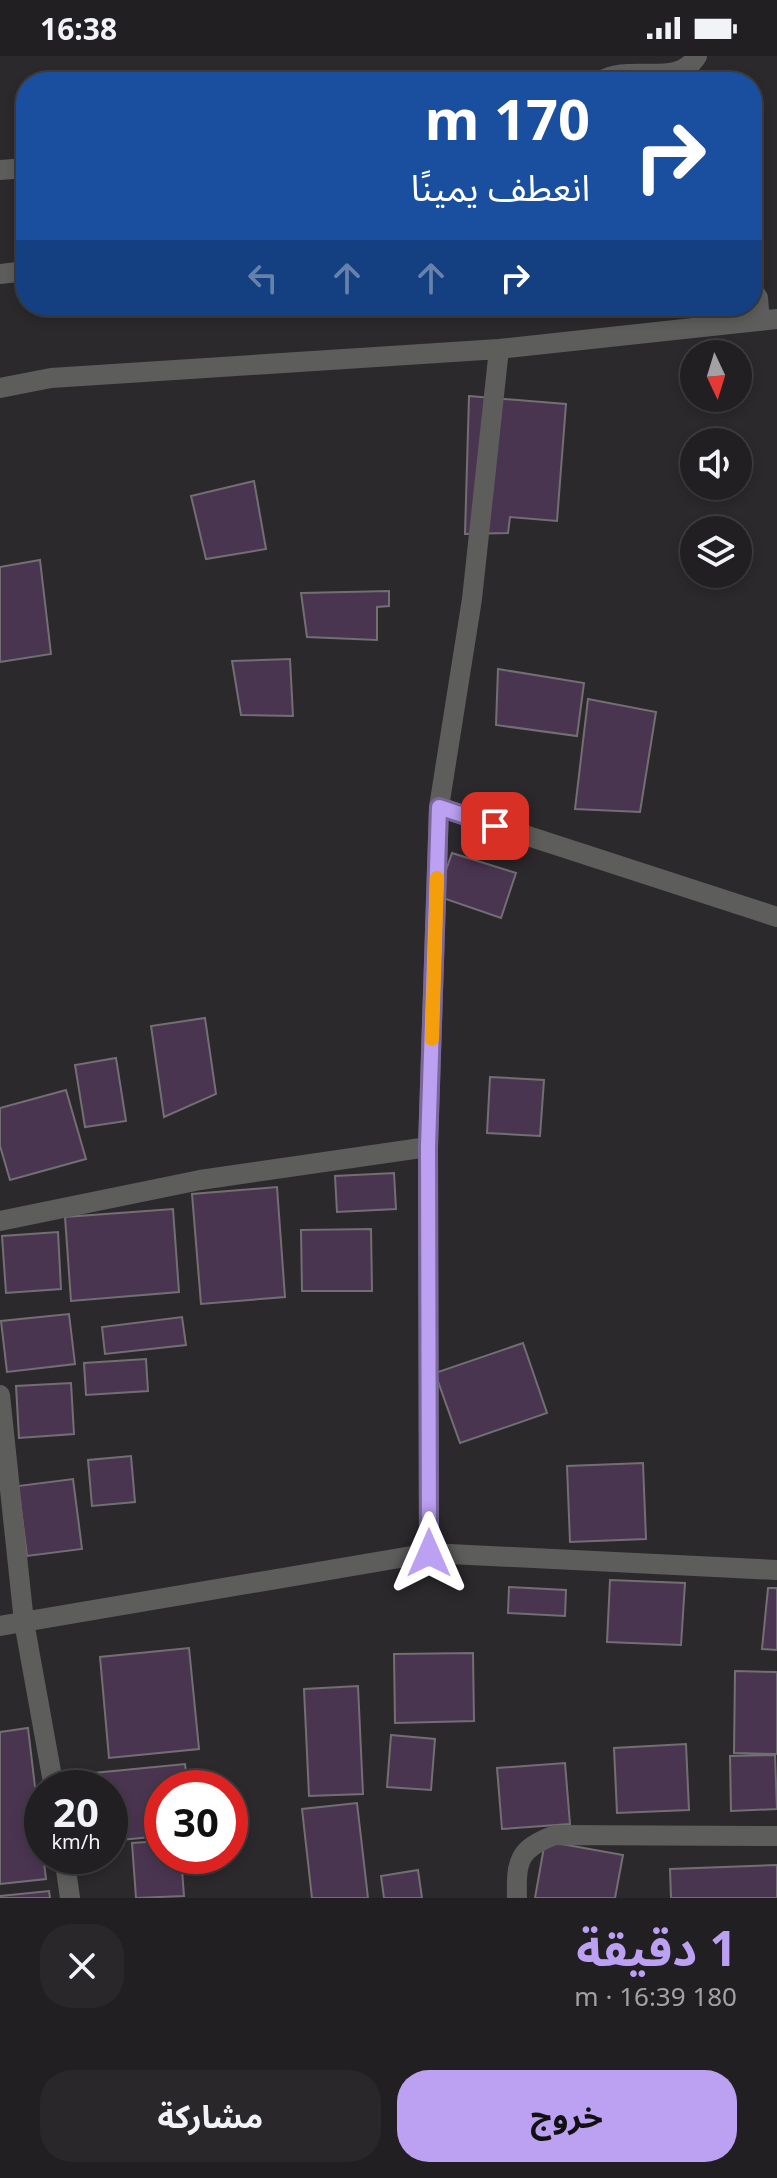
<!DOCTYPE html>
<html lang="ar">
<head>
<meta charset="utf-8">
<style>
  body { margin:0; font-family:"Noto Sans","Noto Sans Arabic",sans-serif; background:#29272a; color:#f1f3f6; direction:rtl; height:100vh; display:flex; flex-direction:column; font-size:30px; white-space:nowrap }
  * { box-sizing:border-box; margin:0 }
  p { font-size:26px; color:#a2a2a5 }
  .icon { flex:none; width:44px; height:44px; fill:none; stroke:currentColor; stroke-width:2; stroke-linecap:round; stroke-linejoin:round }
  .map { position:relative; height:1842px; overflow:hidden; direction:ltr }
  .side { display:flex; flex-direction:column; background:#211f22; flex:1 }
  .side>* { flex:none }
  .banner { position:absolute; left:16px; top:16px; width:746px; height:244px; border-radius:32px; box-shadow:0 4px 12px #0003,0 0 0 2px #3e3d40; direction:rtl; background:#1a4fa0; color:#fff; overflow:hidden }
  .needle { width:52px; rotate:176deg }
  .tools { position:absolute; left:680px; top:284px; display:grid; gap:16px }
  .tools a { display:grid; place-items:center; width:72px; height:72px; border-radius:50%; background:#211f22; box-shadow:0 4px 12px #0003,0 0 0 2px #3e3d40; font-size:40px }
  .speed { position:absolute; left:24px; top:1714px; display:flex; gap:16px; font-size:40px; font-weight:700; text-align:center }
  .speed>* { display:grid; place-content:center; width:104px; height:104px; border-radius:50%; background:#211f22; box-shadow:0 4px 12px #0003,0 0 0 2px #3e3d40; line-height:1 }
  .speed small { font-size:20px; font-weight:400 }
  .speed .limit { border:12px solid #d22; background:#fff; color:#111 }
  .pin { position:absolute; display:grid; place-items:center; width:68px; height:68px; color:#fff; margin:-34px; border-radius:16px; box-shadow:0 4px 12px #0006 }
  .me { position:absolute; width:88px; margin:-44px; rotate:0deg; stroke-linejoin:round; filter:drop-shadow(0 0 6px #0008) }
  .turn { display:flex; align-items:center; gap:28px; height:168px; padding:0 40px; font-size:36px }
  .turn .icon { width:104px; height:104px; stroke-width:2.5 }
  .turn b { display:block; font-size:56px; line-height:68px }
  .lanes { display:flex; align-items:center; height:76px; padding:0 40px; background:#0003; justify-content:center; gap:40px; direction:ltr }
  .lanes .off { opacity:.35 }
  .round { display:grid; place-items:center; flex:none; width:84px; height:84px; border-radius:32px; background:#29272a }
  .head { display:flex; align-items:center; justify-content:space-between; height:136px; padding:0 40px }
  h1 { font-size:48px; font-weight:700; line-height:60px; color:#bca0f2 }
  .cta { display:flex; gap:16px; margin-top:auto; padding:16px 40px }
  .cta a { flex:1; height:92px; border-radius:32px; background:#bca0f2; color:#111; font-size:32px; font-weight:700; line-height:92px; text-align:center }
  .cta a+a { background:#29272a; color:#f1f3f6 }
  .status { display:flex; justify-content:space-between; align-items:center; height:56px; padding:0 40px; background:#211f22; direction:ltr }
  .status svg { height:22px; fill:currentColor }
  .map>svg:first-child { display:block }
  .building { fill:#4a3551; stroke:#726f73; stroke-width:2 }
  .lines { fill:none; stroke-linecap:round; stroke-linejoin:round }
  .minor { stroke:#5d5d5b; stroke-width:20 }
  .route-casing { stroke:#7a689d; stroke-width:20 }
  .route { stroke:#bca0f2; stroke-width:14 }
  .slow { stroke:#f59e0b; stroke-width:14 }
</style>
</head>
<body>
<div class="status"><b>16:38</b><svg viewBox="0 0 49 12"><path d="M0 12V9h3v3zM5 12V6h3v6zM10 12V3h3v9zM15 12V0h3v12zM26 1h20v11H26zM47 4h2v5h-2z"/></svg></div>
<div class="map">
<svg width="777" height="1842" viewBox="0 0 777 1842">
  <rect width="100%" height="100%" fill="#2c292d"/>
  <path class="building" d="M469,340L566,348L557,465L510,461L508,477L465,478Z
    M254,425L266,493L206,503L191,440Z
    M40,504L51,598L0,606V511Z
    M389,535V550L377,551V584L307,581L301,537Z
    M290,603L293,660L241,659L232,605Z
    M498,613L584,627L577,680L496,669Z
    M588,643L656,656L640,756L575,753Z
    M452,797L516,817L501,862L437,840Z
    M205,962L216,1038L164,1061L151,970Z
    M116,1002L126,1065L85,1071L75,1009Z
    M490,1021L544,1024L540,1080L487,1077Z
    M66,1034L86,1103L10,1124L0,1090V1052Z
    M394,1117L396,1153L337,1156L335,1120Z
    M277,1131L285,1241L201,1248L192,1138Z
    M173,1153L179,1236L71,1245L65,1161Z
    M371,1173L372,1235H302L301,1174Z
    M58,1176L61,1233L6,1237L2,1180Z
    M69,1258L75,1308L7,1316L1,1265Z
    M182,1261L186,1289L105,1298L102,1271Z
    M523,1287L547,1357L460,1387L435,1317Z
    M146,1303L148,1335L86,1339L84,1307Z
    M71,1327L74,1378L19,1382L16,1330Z
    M131,1400L135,1446L92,1450L88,1404Z
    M643,1407L646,1483L570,1486L567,1410Z
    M73,1423L82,1493L27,1500L18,1430Z
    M610,1524L685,1527L681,1589L607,1586Z
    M509,1531L566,1534L565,1560L508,1557Z
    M768,1532H777V1594L762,1593Z
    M189,1592L199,1693L109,1702L100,1601Z
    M473,1597L474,1665L395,1667L394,1598Z
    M735,1615L777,1616V1698L734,1697Z
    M358,1630L363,1738L309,1740L304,1633Z
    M28,1672L46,1823L0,1828V1676Z
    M391,1679L435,1683L431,1734L387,1731Z
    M686,1688L689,1754L617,1757L614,1692Z
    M775,1699L777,1753L731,1755L730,1700Z
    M565,1707L570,1768L502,1773L497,1712Z
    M185,1708L188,1732H162V1780L110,1785V1732H74L73,1719Z
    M357,1747L368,1842H312L302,1753Z
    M162,1785V1800H181L184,1840L136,1842L132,1787Z
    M545,1785L623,1799L615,1842H535Z
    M777,1809V1842H671L670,1813Z
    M418,1814L422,1842H384L381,1820Z
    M49,1835L50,1842H0V1840Z"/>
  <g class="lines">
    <path class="minor" d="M599,26C630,6 677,33 697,0
      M0,114L26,112
      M0,218L26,215
      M752,232L758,242L760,265
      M0,332L51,322L499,293L777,263
      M439,751L777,861
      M0,1165L200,1124L428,1091
      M0,1339L24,1566L54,1732
      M429,1497L428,1091L439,751L472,543L499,293
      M0,1570L429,1497L777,1514
      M64,1800L70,1842
      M517,1842C516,1805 518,1793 555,1779L777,1780"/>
  </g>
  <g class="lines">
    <g class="route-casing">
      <path id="route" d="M429,1497L428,1091L439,751L495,770"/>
    </g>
    <use href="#route" class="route"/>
    <path class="slow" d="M432,983L437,822"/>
  </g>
</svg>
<div class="tools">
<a><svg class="needle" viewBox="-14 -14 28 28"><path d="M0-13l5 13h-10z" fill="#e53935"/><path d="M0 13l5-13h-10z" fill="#a2a2a5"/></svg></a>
<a><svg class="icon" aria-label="sound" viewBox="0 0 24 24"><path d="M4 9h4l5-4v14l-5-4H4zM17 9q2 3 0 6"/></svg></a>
<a><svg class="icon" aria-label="layers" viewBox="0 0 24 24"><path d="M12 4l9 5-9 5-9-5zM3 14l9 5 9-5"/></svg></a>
</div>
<div class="speed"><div>20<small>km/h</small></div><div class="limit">30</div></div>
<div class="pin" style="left:495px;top:770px;background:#d93025"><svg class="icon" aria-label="arrive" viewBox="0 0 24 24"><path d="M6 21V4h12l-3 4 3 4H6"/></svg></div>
<svg class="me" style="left:429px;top:1497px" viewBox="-20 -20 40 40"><path d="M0-17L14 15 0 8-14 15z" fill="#bca0f2" stroke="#fff" stroke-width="4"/></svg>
<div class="banner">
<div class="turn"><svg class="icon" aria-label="right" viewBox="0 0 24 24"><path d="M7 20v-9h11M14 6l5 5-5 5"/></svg><div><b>170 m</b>انعطف يمينًا</div></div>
<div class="lanes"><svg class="icon off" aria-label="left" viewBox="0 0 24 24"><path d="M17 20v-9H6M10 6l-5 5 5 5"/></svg><svg class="icon off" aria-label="ahead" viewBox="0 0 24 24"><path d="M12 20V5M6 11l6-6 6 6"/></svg><svg class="icon off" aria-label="ahead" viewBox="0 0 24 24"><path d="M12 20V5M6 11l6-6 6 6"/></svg><svg class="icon" aria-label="right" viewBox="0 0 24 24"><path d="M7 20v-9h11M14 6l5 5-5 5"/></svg></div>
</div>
</div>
<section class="side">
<div class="head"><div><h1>1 دقيقة</h1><p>180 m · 16:39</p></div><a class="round"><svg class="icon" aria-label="close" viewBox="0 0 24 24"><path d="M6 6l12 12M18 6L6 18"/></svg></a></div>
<div class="cta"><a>خروج</a><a>مشاركة</a></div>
</section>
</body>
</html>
